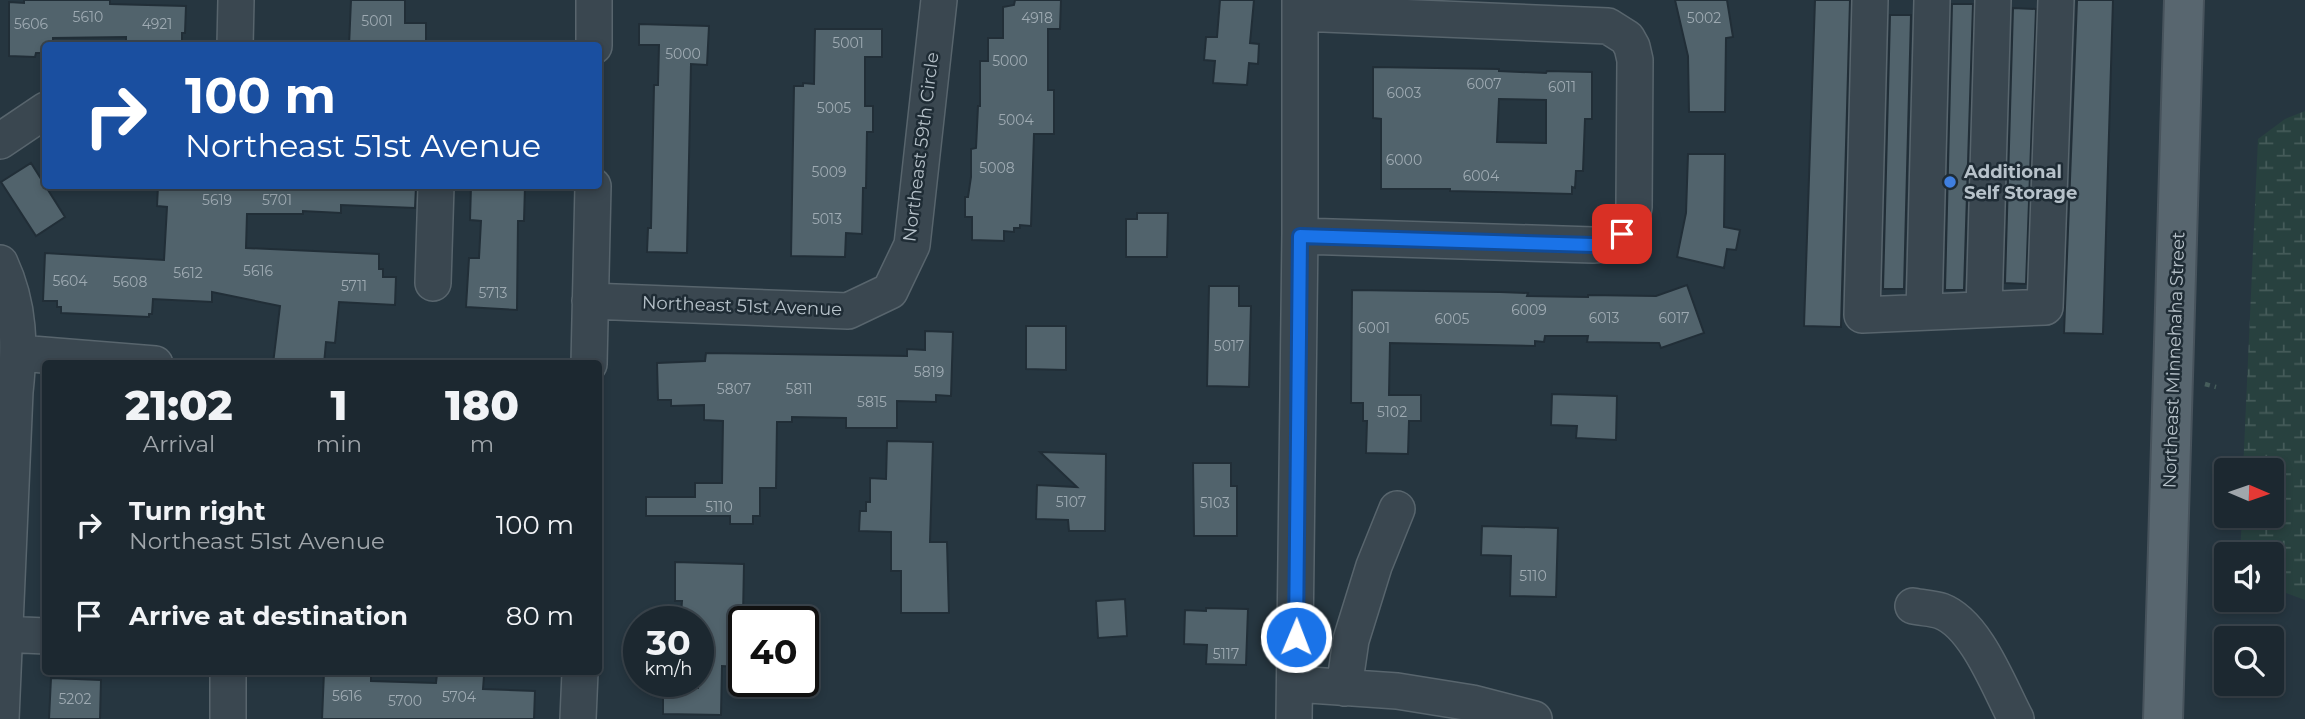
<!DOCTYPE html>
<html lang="en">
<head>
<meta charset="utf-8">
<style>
  body { margin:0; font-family:Montserrat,sans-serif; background:#29343c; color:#f1f3f6; height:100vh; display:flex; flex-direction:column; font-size:26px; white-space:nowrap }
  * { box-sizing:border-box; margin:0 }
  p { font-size:23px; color:#a0a6ab }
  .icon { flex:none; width:38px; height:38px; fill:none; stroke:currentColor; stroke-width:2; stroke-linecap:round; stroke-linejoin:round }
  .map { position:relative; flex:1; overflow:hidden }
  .sheet { position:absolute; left:42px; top:360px; width:560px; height:315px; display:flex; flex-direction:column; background:#1c2830; border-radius:7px; box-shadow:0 4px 10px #0003,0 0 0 2px #3a444c }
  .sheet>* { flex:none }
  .guide { position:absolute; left:42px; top:42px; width:560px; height:147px; border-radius:7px; box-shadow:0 4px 10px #0003,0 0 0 2px #3a444c; background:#1a4fa0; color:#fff; overflow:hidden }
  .needle { width:46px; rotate:92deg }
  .controls { position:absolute; left:2214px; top:458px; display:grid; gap:14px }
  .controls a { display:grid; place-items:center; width:70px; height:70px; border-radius:7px; background:#1c2830; box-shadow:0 4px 10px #0003,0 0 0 2px #3a444c; font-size:35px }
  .speed { position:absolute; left:623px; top:606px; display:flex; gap:14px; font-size:35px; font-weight:700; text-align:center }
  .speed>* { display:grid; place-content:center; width:91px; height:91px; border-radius:50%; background:#1c2830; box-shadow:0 4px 10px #0003,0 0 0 2px #3a444c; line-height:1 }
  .speed small { font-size:18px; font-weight:400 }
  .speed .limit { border:4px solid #111; border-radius:10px; background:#fff; color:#111 }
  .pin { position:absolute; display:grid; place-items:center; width:60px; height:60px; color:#fff; margin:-30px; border-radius:14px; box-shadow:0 4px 10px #0006 }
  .me { position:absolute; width:77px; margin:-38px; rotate:1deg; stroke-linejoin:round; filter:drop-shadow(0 0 5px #0008) }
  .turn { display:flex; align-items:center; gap:24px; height:147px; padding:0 28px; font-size:32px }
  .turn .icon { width:91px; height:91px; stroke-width:2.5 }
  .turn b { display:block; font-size:49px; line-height:60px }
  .eta { display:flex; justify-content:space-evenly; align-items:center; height:119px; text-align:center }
  .eta b { font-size:42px; font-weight:800; line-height:49px }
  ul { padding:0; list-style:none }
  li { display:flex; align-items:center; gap:21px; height:91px; padding:0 28px }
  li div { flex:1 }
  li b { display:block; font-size:26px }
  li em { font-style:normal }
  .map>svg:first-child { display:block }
  .wetland { fill:url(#wetland-marsh) }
  .building { fill:#51636c; stroke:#212e37; stroke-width:2; fill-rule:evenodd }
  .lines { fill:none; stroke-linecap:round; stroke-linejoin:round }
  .minor-casing { stroke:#58656d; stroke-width:38 }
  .major-casing { stroke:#47535c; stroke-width:42 }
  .path { stroke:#465d5b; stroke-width:4.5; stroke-dasharray:5 5; stroke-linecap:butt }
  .minor { stroke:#3a4750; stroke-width:35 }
  .major { stroke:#58666f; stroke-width:38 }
  .route-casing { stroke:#114b97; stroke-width:18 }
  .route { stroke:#1a73e8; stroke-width:12 }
  .shop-dot { fill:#3f7fe0; stroke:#1f2c35; stroke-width:2.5 }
  .labels { text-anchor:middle; stroke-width:5; stroke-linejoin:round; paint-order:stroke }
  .number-label { font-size:14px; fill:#9eaab2 }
  .street-label { font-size:18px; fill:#b7c2ca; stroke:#1f2c35 }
  .poi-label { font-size:18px; font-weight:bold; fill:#b7c2ca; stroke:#1f2c35; text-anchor:start }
</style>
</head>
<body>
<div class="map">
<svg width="2305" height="719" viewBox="0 0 2305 719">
  <defs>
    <pattern id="wetland-marsh" width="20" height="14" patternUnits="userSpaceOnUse" patternTransform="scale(1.75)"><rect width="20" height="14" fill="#28413f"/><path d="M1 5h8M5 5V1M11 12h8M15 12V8" fill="none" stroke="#455b59"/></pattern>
  </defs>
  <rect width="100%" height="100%" fill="#263640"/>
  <path class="wetland" d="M2305,111V600L2272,588V555H2240L2242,516H2272V471H2243L2258,139L2285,119Z"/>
  <path class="building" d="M24,0H110V4L186,6L185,33H182V46H126V37L53,38V46H46V53H36L35,57L9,56V2L24,3Z
    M351,0H405V23H426V46H349Z
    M1015,0H1061L1060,29H1048V90H1054V134H1034L1031,226L1020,225V228H1014V232L1004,231V241L972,240V217H965V197H968L971,177V149L976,148L978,106H980V61H988V38H1003V7L1014,5Z
    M1220,0H1254L1250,43L1259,44L1258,64L1249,63L1247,85L1213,83L1215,61L1204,60L1206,37H1217Z
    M1675,0H1727L1733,37L1726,38L1725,112H1689L1688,56Z
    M1815,0H1850L1841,327L1804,326Z
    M2077,0H2113L2103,334L2064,333Z
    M1952,4H1973L1964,290H1945Z
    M2013,8L2036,9L2026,284L2005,283Z
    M1890,15H1911L1904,289H1883Z
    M639,24L709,26L707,65L691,64L687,253L647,252L648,228H651L654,85H658L659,45H639Z
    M815,29H882V57H865V106H873V132H867L866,188H863L862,234L846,233L845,257L791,256L794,86H803V83L814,84Z
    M1373,67L1499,69V71L1546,73L1547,71L1592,72V119H1585L1583,171H1576L1575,188L1572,187V194L1450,191V189H1381V119L1373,118ZM1499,99L1546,100V143L1497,142Z
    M1688,154H1725L1724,227L1740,230L1736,250L1727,249L1724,268L1677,257L1686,213Z
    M31,163L65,217L36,236L1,182Z
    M158,186H416L415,208L341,205V213L303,211V214H247L246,248L379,254V269H383V277H396L395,305L339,302L335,343L326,342L324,364H273L280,306L212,292V302L153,299L152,314H149V317L61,313V307H57V301H43L45,253L164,260L167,207L157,206Z
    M471,186H525L524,221H518L517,310L466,307L469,258H479L481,221L470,220Z
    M1137,213H1168L1167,257H1126V219H1137Z
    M1687,285L1704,333L1661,348L1659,343L1587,342L1588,336H1545L1544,342L1535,341V346L1390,343L1389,395H1421V421H1409L1408,454L1366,453L1367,421H1363V403H1351L1352,290L1500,292L1528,293L1527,296L1588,297V295L1656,296Z
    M1209,286H1239V306H1251L1249,387L1207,386Z
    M1026,326H1066V370L1026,369Z
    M925,331L953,332L951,396L936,395V402L897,401V428H846V418L792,417V422H777L776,488H760V516H753V524H730V516H646V497H695V483H722L723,421L704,420V405L671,406V400H658L657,363L705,361L706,353L907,356V349L925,350Z
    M1552,394L1617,396L1616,440L1576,438L1577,426L1551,425Z
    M887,441L933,442L930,542H947L949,613H901V571H891V532L859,531L860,511H866V502H870V478L886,479Z
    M1040,452L1106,454L1105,531H1069L1068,520L1036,519L1037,485L1077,487Z
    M1193,463H1231V486H1237V536H1194Z
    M1482,526L1558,528L1556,597L1510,596L1511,556L1481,555Z
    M675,562L744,564L742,667L722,666L721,715L663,714V687L698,688V621H687V613H681L682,601H675Z
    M1125,599L1127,636L1098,638L1096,601Z
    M1206,608L1248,609L1246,665L1206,664L1207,645L1184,644L1185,610L1206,611Z
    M324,672H371V681L436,683L437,674L484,676L483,689L535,691L534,719H322Z
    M51,678L101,680L100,719H49Z"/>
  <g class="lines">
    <g class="minor-casing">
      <path id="minor" d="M1870,0L1862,315L2045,307L2056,0
        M235,46L236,0
        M594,46V0
        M0,141L46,110
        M1300,236L1593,245L1605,244L1622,234L1632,217L1634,207L1635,60L1632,47L1627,38L1608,26L1300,13
        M0,263C20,306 20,346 15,392L1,719
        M433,283L436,186
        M590,301L848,311L890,291L912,245L939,0
        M1984,309L1993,0
        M1924,312L1932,0
        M19,353L155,364
        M589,364L593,186
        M1913,606C1922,608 1933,608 1941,611C1976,624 1999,687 2016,719
        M0,634L46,636
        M1295,684L1397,691L1472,703L1534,719
        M1344,688L1351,640L1374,566L1397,509
        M228,719V672
        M578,719L580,672
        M1294,719L1300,233V0"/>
    </g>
    <g class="major-casing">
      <path id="major" d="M2163,719L2184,0"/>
    </g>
    <path class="path" d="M2205,384L2216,387"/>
    <use href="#minor" class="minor"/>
    <use href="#major" class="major"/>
  </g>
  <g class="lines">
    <g class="route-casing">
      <path id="route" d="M1296,637L1300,236L1593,245L1605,244L1622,234"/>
    </g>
    <use href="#route" class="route"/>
  </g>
  <circle class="shop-dot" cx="1950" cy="182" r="7"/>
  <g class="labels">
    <g class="number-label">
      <text x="88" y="22">5610</text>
      <text x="1037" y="23">4918</text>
      <text x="1704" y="23">5002</text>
      <text x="377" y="26">5001</text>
      <text x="31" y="29">5606</text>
      <text x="157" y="29">4921</text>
      <text x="848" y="48">5001</text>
      <text x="683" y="59">5000</text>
      <text x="1010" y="66">5000</text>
      <text x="1484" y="89">6007</text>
      <text x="1562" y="92">6011</text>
      <text x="1404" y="98">6003</text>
      <text x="834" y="113">5005</text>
      <text x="1016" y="125">5004</text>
      <text x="1404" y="165">6000</text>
      <text x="997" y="173">5008</text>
      <text x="829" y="177">5009</text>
      <text x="1481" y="181">6004</text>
      <text x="217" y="205">5619</text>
      <text x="277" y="205">5701</text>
      <text x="827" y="224">5013</text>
      <text x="258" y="276">5616</text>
      <text x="188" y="278">5612</text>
      <text x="70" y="286">5604</text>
      <text x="130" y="287">5608</text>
      <text x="354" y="291">5711</text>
      <text x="493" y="298">5713</text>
      <text x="1529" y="315">6009</text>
      <text x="1604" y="323">6013</text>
      <text x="1674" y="323">6017</text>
      <text x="1452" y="324">6005</text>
      <text x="1374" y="333">6001</text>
      <text x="1229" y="351">5017</text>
      <text x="929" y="377">5819</text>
      <text x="734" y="394">5807</text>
      <text x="799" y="394">5811</text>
      <text x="872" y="407">5815</text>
      <text x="1392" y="417">5102</text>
      <text x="1071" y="507">5107</text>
      <text x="1215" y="508">5103</text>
      <text x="719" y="512">5110</text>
      <text x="1533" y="581">5110</text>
      <text x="1226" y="659">5117</text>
      <text x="347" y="701">5616</text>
      <text x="459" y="702">5704</text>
      <text x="75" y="704">5202</text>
      <text x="405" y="706">5700</text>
    </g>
    <g class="street-label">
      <text transform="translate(921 147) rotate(-83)" y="6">Northeast 59th Circle</text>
      <text transform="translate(742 306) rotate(2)" y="6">Northeast 51st Avenue</text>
      <text transform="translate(2174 360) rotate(-88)" y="6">Northeast Minnehaha Street</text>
    </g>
    <g class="poi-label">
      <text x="1964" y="178">Additional<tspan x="1964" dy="21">Self Storage</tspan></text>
    </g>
  </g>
</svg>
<div class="controls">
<a><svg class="needle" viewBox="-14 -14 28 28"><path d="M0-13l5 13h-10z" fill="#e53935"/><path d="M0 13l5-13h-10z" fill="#a0a6ab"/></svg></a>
<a><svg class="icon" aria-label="sound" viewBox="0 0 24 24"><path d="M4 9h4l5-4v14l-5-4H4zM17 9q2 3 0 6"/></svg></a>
<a><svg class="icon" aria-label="search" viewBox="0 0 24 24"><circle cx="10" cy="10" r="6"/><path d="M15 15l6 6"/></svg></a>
</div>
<div class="speed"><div>30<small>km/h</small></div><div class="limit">40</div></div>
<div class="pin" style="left:1622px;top:234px;background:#d93025"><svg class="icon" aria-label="arrive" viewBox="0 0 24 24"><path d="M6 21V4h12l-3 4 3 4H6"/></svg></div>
<svg class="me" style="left:1296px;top:637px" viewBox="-20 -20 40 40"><circle r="17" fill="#1a73e8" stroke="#fff" stroke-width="3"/><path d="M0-11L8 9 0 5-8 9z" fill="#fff"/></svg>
<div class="guide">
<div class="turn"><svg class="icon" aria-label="right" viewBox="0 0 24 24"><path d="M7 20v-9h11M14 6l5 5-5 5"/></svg><div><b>100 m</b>Northeast 51st Avenue</div></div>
</div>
<section class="sheet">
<div class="eta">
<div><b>21:02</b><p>Arrival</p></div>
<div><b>1</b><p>min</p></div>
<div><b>180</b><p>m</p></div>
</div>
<ul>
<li><svg class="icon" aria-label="right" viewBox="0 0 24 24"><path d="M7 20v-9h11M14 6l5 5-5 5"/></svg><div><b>Turn right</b><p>Northeast 51st Avenue</p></div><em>100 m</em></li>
<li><svg class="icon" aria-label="arrive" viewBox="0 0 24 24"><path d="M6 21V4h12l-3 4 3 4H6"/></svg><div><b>Arrive at destination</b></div><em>80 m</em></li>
</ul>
</section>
</div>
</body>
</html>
